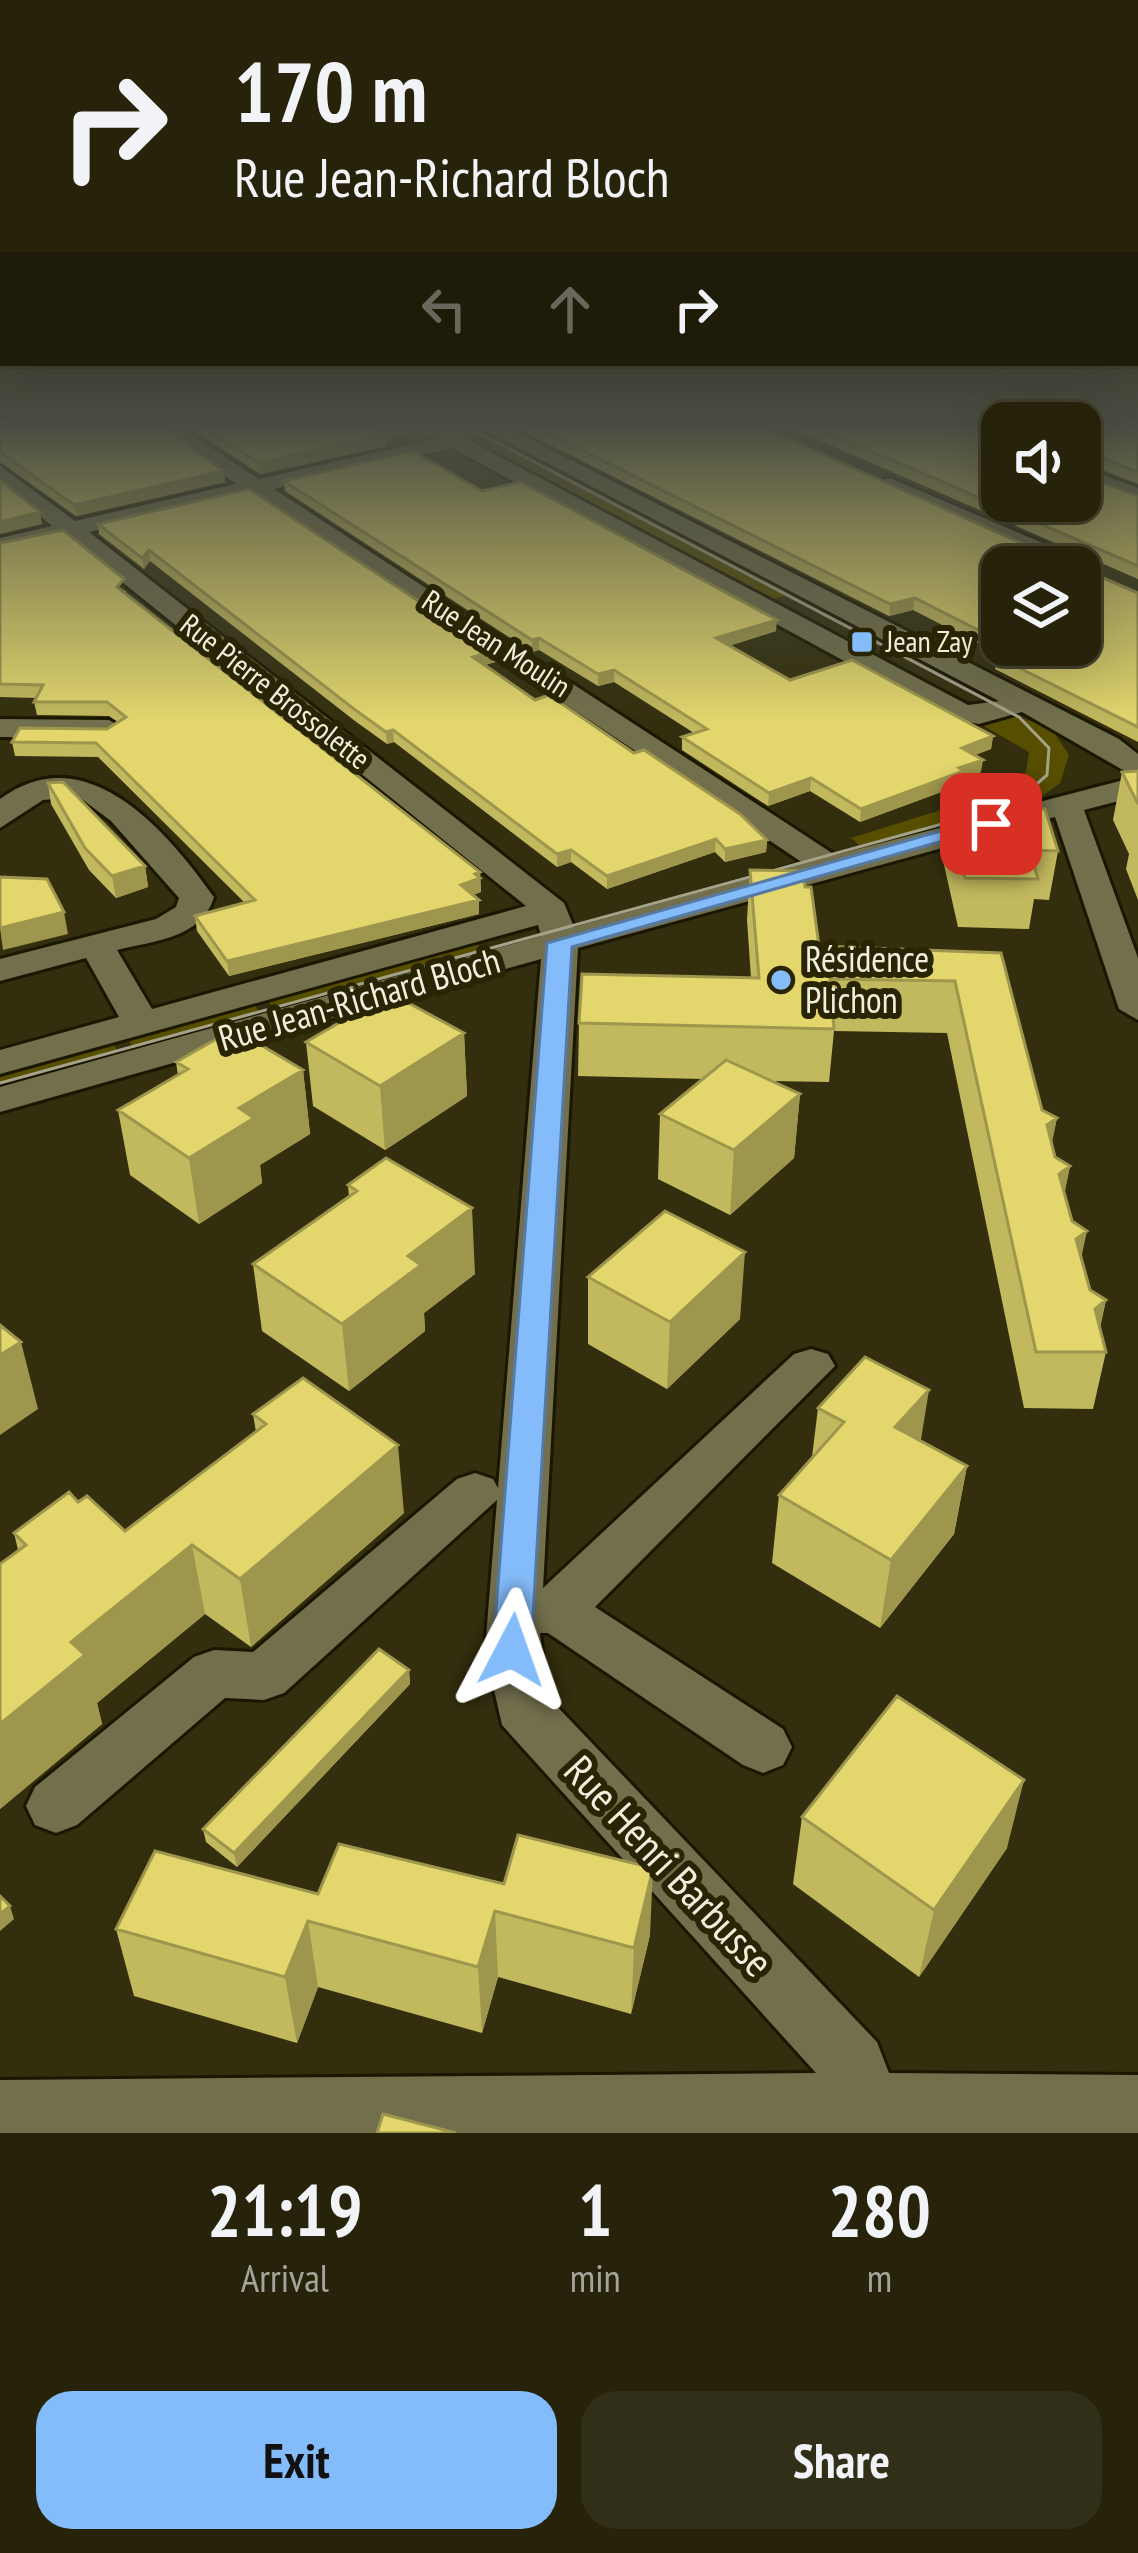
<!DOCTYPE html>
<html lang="en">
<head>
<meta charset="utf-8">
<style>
  body { margin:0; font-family:"PT Sans Narrow",sans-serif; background:#322f18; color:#f1f3f6; height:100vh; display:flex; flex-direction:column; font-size:45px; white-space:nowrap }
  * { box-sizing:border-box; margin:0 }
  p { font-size:39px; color:#a4a49c }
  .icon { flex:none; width:66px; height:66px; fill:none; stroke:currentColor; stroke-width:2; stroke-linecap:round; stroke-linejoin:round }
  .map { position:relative; height:2133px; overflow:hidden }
  .panel { display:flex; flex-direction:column; background:#26230a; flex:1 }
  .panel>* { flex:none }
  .banner { position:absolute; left:0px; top:0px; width:1140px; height:366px; box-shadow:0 12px 48px #0002,0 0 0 3px #42402b; background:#26230a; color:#f1f3f6; overflow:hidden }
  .controls { position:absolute; left:981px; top:402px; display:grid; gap:24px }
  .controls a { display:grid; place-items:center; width:120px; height:120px; border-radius:24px; background:#26230a; box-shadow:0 12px 48px #0002,0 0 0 3px #42402b; font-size:60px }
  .pin { position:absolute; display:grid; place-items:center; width:102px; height:102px; color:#fff; margin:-51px; border-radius:24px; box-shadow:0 6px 18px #0006 }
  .me { position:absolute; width:132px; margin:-66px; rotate:4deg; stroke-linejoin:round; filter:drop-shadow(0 0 9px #0008) }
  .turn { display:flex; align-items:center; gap:42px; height:252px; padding:0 36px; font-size:54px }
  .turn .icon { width:156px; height:156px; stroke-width:2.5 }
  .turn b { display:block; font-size:84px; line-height:102px }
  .lanes { display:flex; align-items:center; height:114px; padding:0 36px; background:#0003; justify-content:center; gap:60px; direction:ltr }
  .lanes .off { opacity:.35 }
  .eta { display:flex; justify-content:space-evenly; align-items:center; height:204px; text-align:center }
  .eta b { font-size:72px; font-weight:600; line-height:84px }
  .action { display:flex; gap:24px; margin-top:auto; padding:24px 36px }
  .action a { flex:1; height:138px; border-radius:36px; background:#84bcfb; color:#111; font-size:48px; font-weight:600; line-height:138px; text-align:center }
  .action a+a { background:#322f18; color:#f1f3f6 }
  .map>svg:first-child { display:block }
  .green { fill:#574e00 }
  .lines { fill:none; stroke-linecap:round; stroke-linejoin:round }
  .minor-casing { stroke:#1a1600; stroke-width:6 }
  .minor { fill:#726f4d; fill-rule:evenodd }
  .tram { stroke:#a5a28a; stroke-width:3 }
  .wall { fill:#c2b85e }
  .shaded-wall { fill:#9e964c }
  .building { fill:#e2d66d; stroke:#9e964c; stroke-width:3 }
  .route { fill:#84bcfb; stroke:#567aa3; stroke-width:3 }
  .poi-dot { fill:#84bcfb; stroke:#292504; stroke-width:4.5 }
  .labels { text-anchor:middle; stroke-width:12; stroke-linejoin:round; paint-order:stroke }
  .far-poi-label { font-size:30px; fill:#f0eedc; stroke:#292504; text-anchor:start }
  .far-street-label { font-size:30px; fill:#f0eedc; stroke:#292504 }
  .poi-label { font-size:36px; fill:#f0eedc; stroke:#292504; text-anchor:start }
  .street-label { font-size:36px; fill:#f0eedc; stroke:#292504 }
  .near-street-label { font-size:42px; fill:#f0eedc; stroke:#292504 }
</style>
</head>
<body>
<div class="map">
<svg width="1138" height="2133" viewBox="0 0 1138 2133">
  <rect width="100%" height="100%" fill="#332f0e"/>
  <path class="green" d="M514,443L802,591L766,601L480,450Z
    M1009,714L1051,728L1069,755L1060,783L1030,805L1007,788L1026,772L1029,752L977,722Z
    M1002,791L1026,809L868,853L851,838Z
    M474,940L489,957L279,1016L265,997Z
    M251,1000L265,1020L136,1055L126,1034Z
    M111,1038L121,1059L0,1092V1068Z"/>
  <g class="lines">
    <g class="minor-casing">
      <path id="minor" d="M150,424H175L259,479L435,439L413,424H440L471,434L472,442L968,705L999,701L473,424H500L1119,739L1138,754V796L1084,810L1138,958V1020L1119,1009L1055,817L578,948L543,1588L794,1354L811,1349L828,1354L835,1366L595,1607L783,1729L792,1747L783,1765L763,1773L743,1765L548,1633H540L548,1697L877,2042L889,2073L1138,2075V2133H0V2080L816,2073L502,1725L485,1650L497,1500L284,1693L264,1700L225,1698L77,1825L56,1833L35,1825L26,1806L35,1787L194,1657L214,1650L253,1652L457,1479L475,1473L493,1479L498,1488L541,959L0,1112V1087L541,936L538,925L0,1074V1050L119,1017L86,958L0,981V959L156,919L176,907L179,898L111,821L79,797L43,800L0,828V799C86,735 167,831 214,897C202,938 154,941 117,950L152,1009L526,906L66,537L0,552V538L52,526L0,484V466L75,521L236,484ZM452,448L951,719L979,724L1022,712L1135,777L835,855L274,489ZM251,494L803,863L574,927L564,903L89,532Z
        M1080,466L1138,488V503L1080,481Z
        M890,478L1087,562L1091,567L1080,574V567H1057L882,490V480Z
        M0,719L109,720L124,729L109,738L0,737Z"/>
    </g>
    <use href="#minor" class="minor"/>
    <path class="tram" d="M0,1083L986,812L1023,796L1047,775L1049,748L1019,717L462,424"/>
  </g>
  <path class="wall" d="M0,424L224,471L225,482L76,516L0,462Z
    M184,424H415V431L386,438V446L260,474Z
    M509,424H755L1002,567V645H1080L1138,593V742L995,669L997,657L1001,655L913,610L889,616Z
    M782,424H966L1080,474L1138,496V579Z
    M987,424H1002V431Z
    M1080,424H1138V484L1082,462L1080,463Z
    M284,481L482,491L776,631L729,646L790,680L993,736L991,749L974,755L981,772L963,779V784L860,822L810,791L768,806L682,750V737L694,733L614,682L598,686L539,650L532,652L285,491Z
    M98,524L494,651L495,662L485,665L535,700L634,753L767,840L766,852L725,862L715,852L607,889L571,862L557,867L394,742L387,744L355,721L150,561L144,569L99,534Z
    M0,543L126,591L125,593L480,872L481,892L473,895L479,900V914L229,976L197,931L195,916L245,903L98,757L15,756L12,742L107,729L118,722L109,716L37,715L34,702L36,698L0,697Z
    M1138,771V900L1126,869L1129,854L1113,820L1122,772Z
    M48,783L145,866L148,887L116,898L89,870L51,804Z
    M949,808L1058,851L1049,900L1034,899L1029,929L958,927L942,856Z
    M750,870L805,887L819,946L1001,953L1042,1110L1057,1118L1051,1144L1055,1157L1070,1166L1064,1194L1090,1290L1106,1300L1100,1328L1106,1352L1093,1409L1024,1408L947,1033L834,1031L829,1082L772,1081L800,1094L794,1158L730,1215L658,1179L660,1114L703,1079L578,1076L579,1023L751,978L747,920Z
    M464,1033L467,1096L385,1150L313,1106L306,1042Z
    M176,1062L303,1070L310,1134L260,1165L262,1183L199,1224L130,1175L118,1110L178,1075Z
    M386,1158L475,1274L424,1313L425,1331L349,1391L262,1331L253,1264L349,1197L348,1185Z
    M588,1277L740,1319L667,1389L588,1344Z
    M818,1408L921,1441L967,1466L954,1534L880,1628L772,1563L779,1495L812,1457Z
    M253,1414L404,1513L251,1647L205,1614L97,1703L102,1724L0,1809V1564L18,1550L14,1533L125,1531L256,1432Z
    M409,1670L410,1684L237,1867L206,1842L203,1829Z
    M802,1817L1007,1848L919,1977L793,1884Z
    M339,1844L650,1935L631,2014L498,1977L482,2033L318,1987L297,2043L134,1996L116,1929L318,1894Z"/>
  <path class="shaded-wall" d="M396,424H415V431L386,438V446L260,474L259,463Z
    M224,471L225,482L76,516L74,505Z
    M40,512L42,524L0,534V522Z
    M149,550L150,561L144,569L142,558Z
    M915,598L913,610L889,616L890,604Z
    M777,620L776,631L715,650L716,638Z
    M539,638V650L532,652V640Z
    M494,651L495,662L473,669V657Z
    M614,670V682L598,686V674Z
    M393,730L394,742L387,744L386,732Z
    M993,736L991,749L960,761L962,748Z
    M983,760L981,772L963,779V784L860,822L861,809Z
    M811,778L810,791L768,806L769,793Z
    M716,839L715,852L607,889V876Z
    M767,840L766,852L725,862V849Z
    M571,850V862L557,867V854Z
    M145,866L148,887L116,898L112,876Z
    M480,872L481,892L462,899L461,885L475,874Z
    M479,900V914L229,976L227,961Z
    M64,912L68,934L3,950L0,928Z
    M464,1033L467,1096L385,1150L380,1086Z
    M303,1070L310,1134L260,1165L262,1183L199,1224L189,1158L239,1108Z
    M800,1094L794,1158L730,1215L734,1150Z
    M1057,1118L1046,1172L1047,1125Z
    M1070,1166L1059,1221V1174Z
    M472,1208L475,1274L424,1313L425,1331L349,1391L342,1324L408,1256Z
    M1087,1231L1075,1286L1076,1239Z
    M745,1252L740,1319L667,1389L670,1322Z
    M1106,1300L1094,1352L1095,1309Z
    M21,1342L38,1409L0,1435V1355Z
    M929,1390L918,1458L895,1427Z
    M398,1445L404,1513L251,1647L240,1579Z
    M967,1466L954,1534L880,1628L891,1560Z
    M192,1545L205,1614L97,1703L102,1724L0,1809V1724L71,1642Z
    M409,1670L410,1684L237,1867L234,1853Z
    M1024,1780L1007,1848L919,1977L934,1910Z
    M653,1868L650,1935L631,2014L634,1948Z
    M10,1906L14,1919L0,1931V1914Z
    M495,1911L498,1977L482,2033L478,1967Z
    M308,1921L318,1987L297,2043L285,1977Z"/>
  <path class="building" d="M0,424H157L224,471L74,505L0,452Z
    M199,424H396L375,429L385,435L259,463Z
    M530,424H755L1057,559H1078V567H1002V642L915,598L890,604Z
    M808,424H966L1002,440V501H1080V472V474L1138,496V566Z
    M1080,424H1138V472L1083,451L1080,453Z
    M413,451L482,491L521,482L777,620L716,638L790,680L852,660L993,736L962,748L983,760L959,768L964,771L861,809L811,778L769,793L682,737L707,729L614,670L598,674L539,638L532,640L284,481Z
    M0,480L40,512L0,522Z
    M249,489L494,651L473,657L535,700L549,695L634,753L644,750L740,814L767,840L725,849L716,839L607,876L571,850L557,854L393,730L386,732L354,709L149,550L142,558L98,524Z
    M63,530L124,579L117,587L480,872L475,874L480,878L461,885L479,900L227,961L195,916L255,900L96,743L12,742L20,728L107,729L126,717L107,702H34L43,685L0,684V543Z
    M1080,568L1138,593V727L997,657L1018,650L1009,645H1080Z
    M1138,771V804L1122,772Z
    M63,782L145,866L112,876L85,848L48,783Z
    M949,808L1045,809L1058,851L1029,850L1038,879L965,878Z
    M750,870L802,871L805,887H811L819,946L1001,953L1042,1110L1057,1118L1047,1125L1055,1157L1070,1166L1059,1174L1072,1221L1087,1231L1076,1239L1090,1290L1106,1300L1095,1309L1106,1352H1036L955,981L830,979L834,1029L579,1023L582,974L759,978Z
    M0,877L47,879L64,912L0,928Z
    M390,993L464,1033L380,1086L306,1042Z
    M234,1029L303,1070L239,1108L254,1118L189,1158L118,1110L188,1069L176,1062Z
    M726,1060L800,1094L734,1150L660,1114Z
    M386,1158L472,1208L408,1256L421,1265L342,1324L253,1264L357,1191L348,1185Z
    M665,1211L745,1252L670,1322L588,1277Z
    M0,1325L21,1342L0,1355Z
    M865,1357L929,1390L895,1427L967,1466L891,1560L779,1495L844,1422L818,1408Z
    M303,1378L398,1445L240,1579L192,1545L71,1642L85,1655L0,1724V1564L26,1545L14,1533L69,1492L78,1502L87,1496L125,1531L266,1424L253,1414Z
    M379,1649L409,1670L234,1853L203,1829Z
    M897,1696L1024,1780L934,1910L802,1817Z
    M518,1835L653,1868L634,1948L495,1911L478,1967L308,1921L285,1977L116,1929L155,1851L318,1894L339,1844L504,1884Z
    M0,1896L10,1906L0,1914Z
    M383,2114L456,2133H377Z"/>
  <linearGradient id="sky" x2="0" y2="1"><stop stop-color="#1c1a08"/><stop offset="0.59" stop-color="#4a4d41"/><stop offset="1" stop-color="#4a4d41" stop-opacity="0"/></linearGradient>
  <rect width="1138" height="723" fill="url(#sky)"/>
  <path class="route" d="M983,819L1002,824L572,947L531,1650L526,1662L512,1667L498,1662L493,1650L547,943Z"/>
  <g class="poi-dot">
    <rect x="850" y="630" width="24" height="24" rx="6"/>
    <circle cx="781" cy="980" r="12"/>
  </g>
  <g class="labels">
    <g class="far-poi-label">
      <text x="886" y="652">Jean Zay</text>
    </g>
    <g class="far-street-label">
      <text transform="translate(496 644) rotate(33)" y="10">Rue Jean Moulin</text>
      <text transform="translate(275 692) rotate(38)" y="10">Rue Pierre Brossolette</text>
    </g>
    <g class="poi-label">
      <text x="805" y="972">Résidence<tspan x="805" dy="41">Plichon</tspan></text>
    </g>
    <g class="street-label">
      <text transform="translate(359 999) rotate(-16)" y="13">Rue Jean-Richard Bloch</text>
    </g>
    <g class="near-street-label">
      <text transform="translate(669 1866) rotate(47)" y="15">Rue Henri Barbusse</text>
    </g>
  </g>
</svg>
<div class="controls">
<a><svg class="icon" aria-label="sound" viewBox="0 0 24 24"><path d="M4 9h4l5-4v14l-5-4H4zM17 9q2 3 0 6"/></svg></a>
<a><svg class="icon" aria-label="layers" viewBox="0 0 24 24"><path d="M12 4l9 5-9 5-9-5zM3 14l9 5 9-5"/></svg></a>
</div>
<div class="pin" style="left:991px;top:824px;background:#d93025"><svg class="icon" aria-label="arrive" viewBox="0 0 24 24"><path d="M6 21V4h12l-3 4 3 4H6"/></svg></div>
<svg class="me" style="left:512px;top:1650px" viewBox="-20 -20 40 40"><path d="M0-17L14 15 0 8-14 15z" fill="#84bcfb" stroke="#fff" stroke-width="4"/></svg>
<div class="banner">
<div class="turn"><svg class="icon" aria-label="right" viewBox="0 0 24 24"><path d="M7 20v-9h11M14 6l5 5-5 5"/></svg><div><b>170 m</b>Rue Jean-Richard Bloch</div></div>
<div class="lanes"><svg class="icon off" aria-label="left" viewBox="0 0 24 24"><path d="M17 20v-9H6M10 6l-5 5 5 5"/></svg><svg class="icon off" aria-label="ahead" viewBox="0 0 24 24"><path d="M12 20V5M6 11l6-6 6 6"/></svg><svg class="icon" aria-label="right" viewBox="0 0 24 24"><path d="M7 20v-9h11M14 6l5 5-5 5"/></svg></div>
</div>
</div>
<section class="panel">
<div class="eta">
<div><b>21:19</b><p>Arrival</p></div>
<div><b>1</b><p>min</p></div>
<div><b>280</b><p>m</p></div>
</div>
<div class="action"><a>Exit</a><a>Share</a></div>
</section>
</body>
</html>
